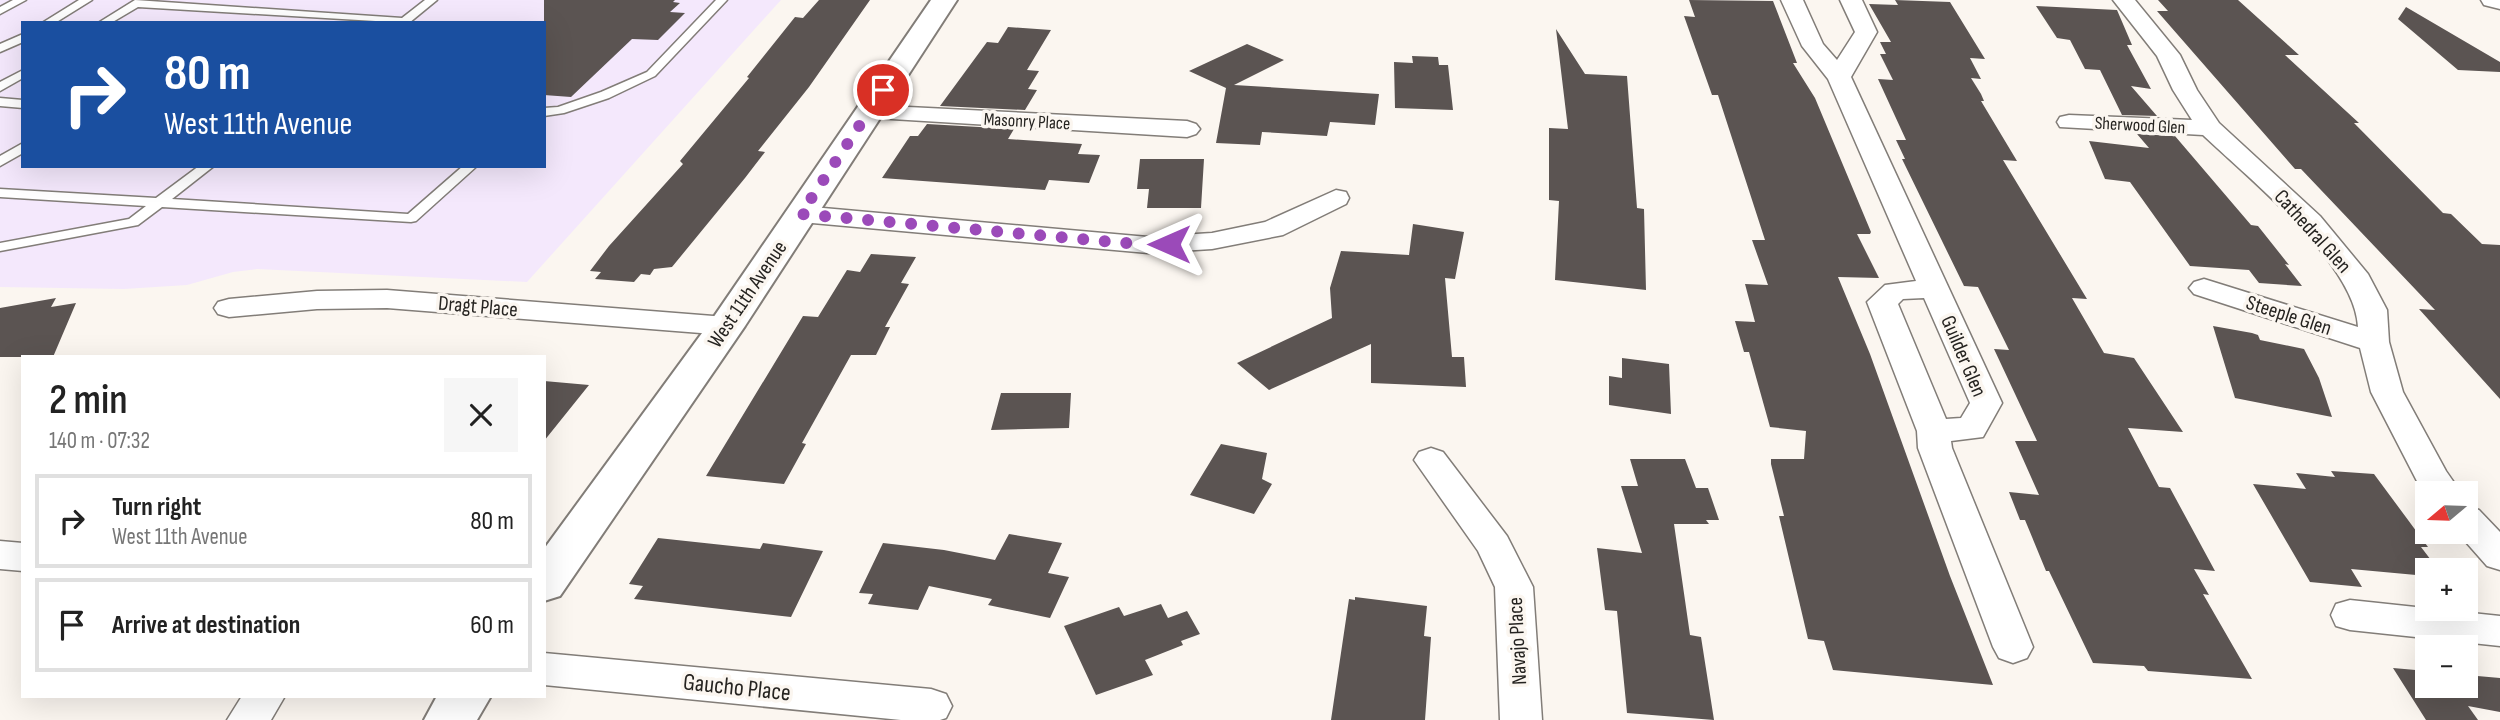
<!DOCTYPE html>
<html lang="en">
<head>
<meta charset="utf-8">
<style>
  body { margin:0; font-family:"Sofia Sans Condensed",sans-serif; background:#f6f6f6; color:#222; height:100vh; display:flex; flex-direction:column; font-size:26px; white-space:nowrap }
  * { box-sizing:border-box; margin:0 }
  p { font-size:23px; color:#767676 }
  .icon { flex:none; width:38px; height:38px; fill:none; stroke:currentColor; stroke-width:2; stroke-linecap:round; stroke-linejoin:round }
  .map { position:relative; flex:1; overflow:hidden }
  .details { position:absolute; left:21px; top:355px; width:525px; height:343px; display:flex; flex-direction:column; background:#fff; border-radius:0px; box-shadow:0 7px 28px #0002 }
  .details>* { flex:none }
  .hud { position:absolute; left:21px; top:21px; width:525px; height:147px; border-radius:0px; box-shadow:0 7px 28px #0002; background:#1a4fa0; color:#fff; overflow:hidden }
  .needle { width:46px; rotate:251deg }
  .buttons { position:absolute; left:2415px; top:481px; display:grid; gap:14px }
  .buttons a { display:grid; place-items:center; width:63px; height:63px; border-radius:0px; background:#fff; box-shadow:0 7px 28px #0002; font-size:35px }
  .pin { position:absolute; display:grid; place-items:center; width:60px; height:60px; color:#fff; margin:-30px; border:4px solid #fff; border-radius:50%; box-shadow:0 2px 7px #0007 }
  .me { position:absolute; width:77px; margin:-38px; rotate:270deg; stroke-linejoin:round; filter:drop-shadow(0 0 5px #0008) }
  .turn { display:flex; align-items:center; gap:24px; height:147px; padding:0 28px; font-size:32px }
  .turn .icon { width:91px; height:91px; stroke-width:2.5 }
  .turn b { display:block; font-size:49px; line-height:60px }
  .round { display:grid; place-items:center; flex:none; width:74px; height:74px; border-radius:0px; background:#f6f6f6 }
  .summary { display:flex; align-items:center; justify-content:space-between; height:119px; padding:0 28px }
  h1 { font-size:42px; font-weight:600; line-height:52px }
  ul { padding:0; list-style:none }
  li { display:flex; align-items:center; gap:21px; height:94px; margin:0 14px 10px; padding:0 14px; border:4px solid #e0e0e0; border-radius:0px }
  li div { flex:1 }
  li b { display:block; font-size:26px }
  li em { font-style:normal }
  .map>svg:first-child { display:block }
  .commercial { fill:#f4e8fc; fill-rule:evenodd }
  .building { fill:#5b5452 }
  .lines { fill:none; stroke-linecap:round; stroke-linejoin:round }
  .lane-casing { stroke:#827d78; stroke-width:3 }
  .street-casing { stroke:#827d78; stroke-width:3 }
  .secondary-casing { stroke:#827d78; stroke-width:4 }
  .lane { fill:#fff; fill-rule:evenodd }
  .street { fill:#fff; fill-rule:evenodd }
  .secondary { fill:#fff; fill-rule:evenodd }
  .route { stroke:#9b4ab9; stroke-width:12; stroke-dasharray:0 21.6 }
  .labels { text-anchor:middle; stroke-width:7; stroke-linejoin:round; paint-order:stroke }
  .far-street-label { font-size:18px; fill:#252320; stroke:#fbf6f0 }
  .street-label { font-size:21px; fill:#252320; stroke:#fbf6f0 }
  .near-street-label { font-size:24px; fill:#252320; stroke:#fbf6f0 }
</style>
</head>
<body>
<div class="map">
<svg width="2500" height="720" viewBox="0 0 2500 720">
  <rect width="100%" height="100%" fill="#fbf6f0"/>
  <path class="commercial" d="M0,0H781L527,282L257,269L233,272L187,285L124,289L0,287ZM23,23H544V166H23Z"/>
  <path class="building" d="M544,0H675L673,2L680,3L670,12L685,13L658,40L632,39L571,97L544,95Z
    M819,0H870L809,87L758,151L765,152L745,178L672,267L654,269L650,275L641,274L634,282L595,279L601,272L590,271L609,246L683,164L680,161L749,78L747,77L795,17L803,18Z
    M1689,0L1773,1L1797,63H1793L1815,98L1871,232L1870,234H1857L1879,278L1838,277L1870,354L1950,576L1993,685L1833,670L1824,641L1808,639L1779,516H1784L1771,464V459H1804L1806,431L1770,427L1749,352H1744L1735,321L1755,322L1745,284L1768,285L1752,240H1765L1718,95H1712L1684,16L1695,17Z
    M1895,0L1950,2L1985,59L1970,58L1981,79L1971,78L1981,94L1984,101H1981L2017,161L2003,160L2087,299L2072,298L2104,353L2134,358L2183,432L2128,428L2159,487L2170,488L2215,571L2194,569L2209,595L2203,594L2252,679L2148,671L2144,666L2093,663L2049,571H2046L2025,520H2020L2009,492L2039,495L2015,441H2037L1994,349L2009,350L1978,287L1964,286L1902,159H1905L1896,140H1906L1878,79L1893,80L1880,54H1886L1880,42H1891L1869,4L1898,5Z
    M2158,0H2238L2299,55H2285L2359,123H2354L2443,213L2451,214L2482,244L2500,245V399L2419,309L2435,310L2301,169H2295L2157,11H2168Z
    M2036,6L2117,10L2132,45H2127L2151,89L2131,86L2157,116L2122,115L2100,70L2085,69L2070,40L2057,38Z
    M2406,7L2500,62V72L2458,70L2398,19Z
    M1008,27L1051,30L1027,70L1039,71L1028,89L1037,90L1025,110L940,106L987,42L998,43Z
    M1556,29L1585,74L1627,76L1637,208L1644,209L1646,290L1555,280L1559,201L1549,200V128L1568,129Z
    M1247,44L1284,60L1234,85L1379,94L1375,125L1330,122L1327,136L1262,132L1260,145L1216,143L1226,88L1189,71Z
    M1412,56L1438,57L1439,65H1448L1453,110L1395,108L1394,62L1413,63Z
    M927,124L1014,129L1008,139L1082,144L1078,154L1100,155L1089,183L1049,180L1045,190L882,178L910,136H918Z
    M2137,134L2175,136L2251,225L2258,226L2289,265L2285,264L2302,286L2259,283L2249,270L2190,266L2130,182L2105,179L2089,141L2149,148Z
    M1140,159H1204L1201,208H1147L1149,189H1137Z
    M1413,224L1464,232L1455,279L1445,278L1452,357H1464L1466,387L1371,383V344L1269,390L1237,363L1332,318L1330,288L1341,251L1409,255Z
    M871,254L916,257L901,283L909,284L885,327H890L876,355H851L802,443L806,444L784,484L706,476L803,316L818,317L847,270L860,272Z
    M56,298L51,307L76,303L53,357H0V308Z
    M2213,326L2252,333L2258,335L2260,340L2304,349L2319,378L2332,417L2235,398Z
    M1622,358L1669,364L1671,414L1609,405V376L1622,378Z
    M544,381L589,385L544,441Z
    M1001,393H1071L1069,428L991,430Z
    M1221,444L1267,453L1262,479L1272,484L1254,514L1190,495Z
    M1630,459H1685L1696,488H1708L1719,520H1706L1709,524H1674L1690,635L1701,637L1714,720L1627,713L1617,611L1605,610L1597,548L1642,553L1621,486H1638Z
    M2331,471L2374,474L2428,547H2421L2434,564L2426,563L2431,570H2427V576L2351,569L2362,587L2310,582L2253,484L2306,489L2296,473L2335,477Z
    M1009,534L1062,543L1048,573L1069,577L1050,618L988,605L992,599L929,586L918,610L868,604L873,594L859,593L883,543L944,550L995,560Z
    M658,538L760,549L763,543L823,551L791,617L634,599L643,586L629,584Z
    M1355,597L1427,606L1424,636L1431,637L1425,720H1331L1349,599L1355,600Z
    M1161,604L1168,618L1187,611L1200,634L1181,641L1183,645L1145,660L1153,675L1096,695L1064,626L1119,607L1124,616Z
    M2393,668L2427,671V686H2466V675L2500,678V712L2468,706L2478,720H2426Z"/>
  <g class="lines">
    <g class="lane-casing">
      <path id="lane" d="M13,0H26L0,14V7Z
        M79,0H92L55,23H42Z
        M135,0L402,18L425,0H437L409,23L138,7L111,23H98Z
        M716,0H727L655,76L609,98L564,113L544,116V108L558,107L601,92L647,72Z
        M23,34V42L0,52V44Z
        M23,70V78L0,91V82Z
        M0,98L23,100V108L0,106Z
        M23,143V153L0,166V156Z
        M199,166H214L172,199L408,214L463,166H477L416,221L411,222L162,207L138,225L0,251V243L129,219L146,206L0,197V189L156,198Z"/>
    </g>
    <g class="street-casing">
      <path id="street" d="M1781,0H1803L1823,44L1837,60L1855,32L1840,0H1862L1877,32L1851,77L2002,403L1983,437L1951,441L1952,448L2033,647L2027,658L2013,663L1999,658L1993,647L1918,448L1917,431L1867,302L1885,285L1916,281L1828,79L1802,46ZM1924,298L1970,403L1961,418L1946,419L1898,304L1903,299Z
        M2113,0H2135L2180,55L2197,90L2219,123L2320,216L2368,274L2387,310L2389,342L2403,392L2446,471L2462,494H2427V496L2420,487L2371,392L2360,348L2194,294L2189,288L2194,282L2204,279L2358,327C2355,263 2248,178 2203,135L2060,127L2057,122L2060,117L2069,115L2192,120L2173,90L2157,56Z
        M2481,0H2500V9L2484,5Z
        M868,105L1187,121L1196,124L1200,129L1196,134L1187,137L859,117L856,112L859,107Z
        M1336,190L1346,192L1349,198L1346,204L1283,235L1212,249L1148,253L801,222L791,220L787,214L791,208L801,206L1148,237L1212,233L1265,222Z
        M387,290L726,317L737,319L741,326L737,333L726,335L387,308L317,309L229,317L218,314L214,308L218,302L229,299L317,291Z
        M1431,448L1443,452L1507,536L1533,587L1542,720H1500L1495,587L1478,551L1414,460L1419,452Z
        M2466,506L2479,510L2500,532V570L2487,566L2457,532H2466Z
        M0,541L23,543V571L0,569Z
        M2350,600L2500,616V646L2350,630L2336,626L2331,615L2336,604Z
        M544,653L931,689L946,694L952,706L946,718L940,720H901L544,685Z
        M242,696H285L271,720H227Z"/>
    </g>
    <g class="secondary-casing">
      <path id="secondary" d="M931,0H957L745,326L560,596L544,601V549L713,318Z
        M437,696H491L477,720H424Z"/>
    </g>
    <use href="#lane" class="lane"/>
    <use href="#street" class="street"/>
    <use href="#secondary" class="secondary"/>
  </g>
  <g class="lines">
    <path class="route" d="M883,90L801,214L1148,245L1169,244"/>
  </g>
  <g class="labels">
    <g class="far-street-label">
      <text transform="translate(1027 121) rotate(3)" y="6">Masonry Place</text>
      <text transform="translate(2140 125) rotate(3)" y="6">Sherwood Glen</text>
    </g>
    <g class="street-label">
      <text transform="translate(2313 231) rotate(48)" y="7">Cathedral Glen</text>
      <text transform="translate(747 294) rotate(-56)" y="7">West 11th Avenue</text>
      <text transform="translate(478 306) rotate(5)" y="7">Dragt Place</text>
      <text transform="translate(2289 315) rotate(18)" y="7">Steeple Glen</text>
      <text transform="translate(1964 356) rotate(67)" y="7">Guilder Glen</text>
      <text transform="translate(1517 641) rotate(-93)" y="7">Navajo Place</text>
    </g>
    <g class="near-street-label">
      <text transform="translate(737 687) rotate(6)" y="8">Gaucho Place</text>
    </g>
  </g>
</svg>
<div class="buttons">
<a><svg class="needle" viewBox="-14 -14 28 28"><path d="M0-13l5 13h-10z" fill="#e53935"/><path d="M0 13l5-13h-10z" fill="#767676"/></svg></a>
<a>+</a>
<a>−</a>
</div>
<div class="pin" style="left:883px;top:90px;background:#d93025"><svg class="icon" aria-label="arrive" viewBox="0 0 24 24"><path d="M6 21V4h12l-3 4 3 4H6"/></svg></div>
<svg class="me" style="left:1169px;top:244px" viewBox="-20 -20 40 40"><path d="M0-17L14 15 0 8-14 15z" fill="#9b4ab9" stroke="#fff" stroke-width="4"/></svg>
<div class="hud">
<div class="turn"><svg class="icon" aria-label="right" viewBox="0 0 24 24"><path d="M7 20v-9h11M14 6l5 5-5 5"/></svg><div><b>80 m</b>West 11th Avenue</div></div>
</div>
<section class="details">
<div class="summary"><div><h1>2 min</h1><p>140 m · 07:32</p></div><a class="round"><svg class="icon" aria-label="close" viewBox="0 0 24 24"><path d="M6 6l12 12M18 6L6 18"/></svg></a></div>
<ul>
<li><svg class="icon" aria-label="right" viewBox="0 0 24 24"><path d="M7 20v-9h11M14 6l5 5-5 5"/></svg><div><b>Turn right</b><p>West 11th Avenue</p></div><em>80 m</em></li>
<li><svg class="icon" aria-label="arrive" viewBox="0 0 24 24"><path d="M6 21V4h12l-3 4 3 4H6"/></svg><div><b>Arrive at destination</b></div><em>60 m</em></li>
</ul>
</section>
</div>
</body>
</html>
